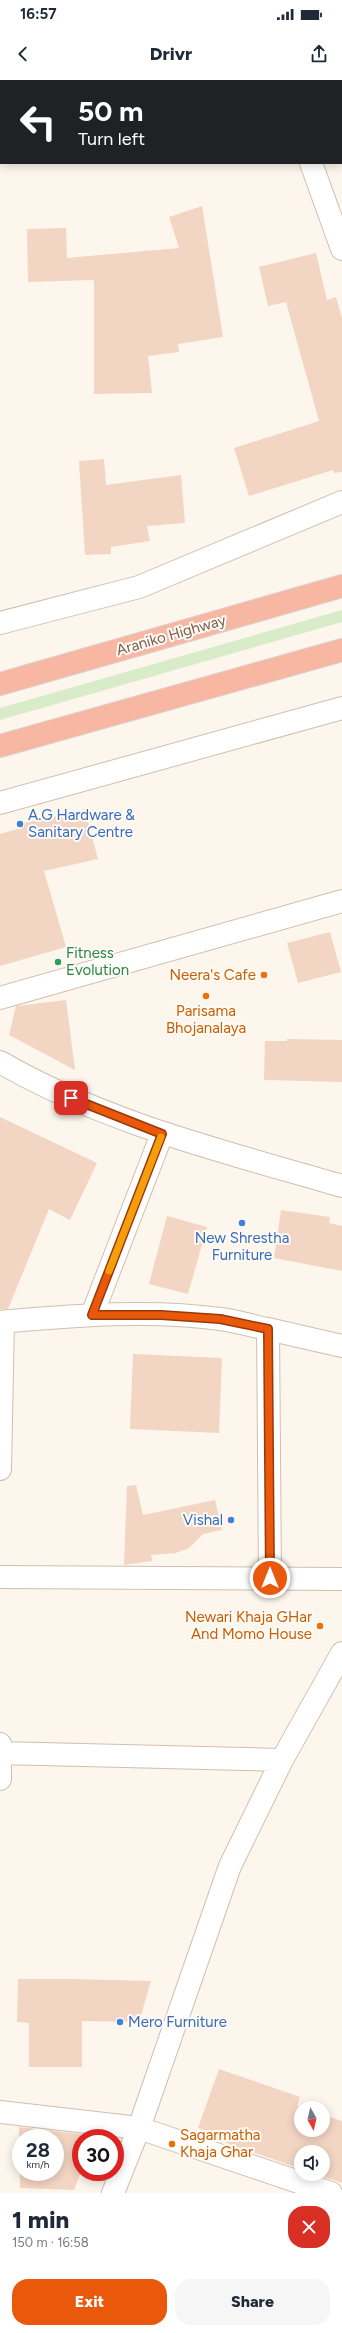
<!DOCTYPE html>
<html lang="en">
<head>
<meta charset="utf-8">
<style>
  body { margin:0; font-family:Figtree,sans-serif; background:#f6f6f7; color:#1f2937; height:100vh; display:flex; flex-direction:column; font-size:15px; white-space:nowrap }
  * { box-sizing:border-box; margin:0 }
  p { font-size:13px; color:#747a83 }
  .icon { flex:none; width:22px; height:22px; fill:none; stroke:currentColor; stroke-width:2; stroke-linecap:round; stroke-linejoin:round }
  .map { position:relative; height:2113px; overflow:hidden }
  .drawer { display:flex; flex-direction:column; background:#fff; flex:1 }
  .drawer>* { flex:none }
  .guide { position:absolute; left:0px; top:0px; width:342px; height:84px; box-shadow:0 2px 10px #0003; background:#202124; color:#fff; overflow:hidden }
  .needle { width:26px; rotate:172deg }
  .buttons { position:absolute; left:294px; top:2021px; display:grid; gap:8px }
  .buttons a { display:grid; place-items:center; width:36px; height:36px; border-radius:50%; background:#fff; box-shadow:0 2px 10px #0003; font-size:20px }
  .speed { position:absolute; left:12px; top:2049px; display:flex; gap:8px; font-size:20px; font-weight:700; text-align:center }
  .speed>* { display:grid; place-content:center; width:52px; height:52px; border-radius:50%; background:#fff; box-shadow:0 2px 10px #0003; line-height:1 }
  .speed small { font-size:10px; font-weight:400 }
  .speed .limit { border:6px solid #d22; background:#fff; color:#111 }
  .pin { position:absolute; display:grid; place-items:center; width:34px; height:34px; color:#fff; margin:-17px; border-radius:8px; box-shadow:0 2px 6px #0006 }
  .me { position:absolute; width:44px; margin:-22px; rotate:0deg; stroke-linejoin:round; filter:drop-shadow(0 0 3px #0008) }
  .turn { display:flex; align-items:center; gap:14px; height:84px; padding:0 12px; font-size:18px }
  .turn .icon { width:52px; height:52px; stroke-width:2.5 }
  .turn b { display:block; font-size:28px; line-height:34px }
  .round { display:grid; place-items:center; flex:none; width:42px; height:42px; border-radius:16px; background:#f6f6f7 }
  .summary { display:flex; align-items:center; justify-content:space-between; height:68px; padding:0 12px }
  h1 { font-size:24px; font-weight:800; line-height:30px }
  .button { display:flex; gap:8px; margin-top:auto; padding:8px 12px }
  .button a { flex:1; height:46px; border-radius:16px; background:#ea580c; color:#fff; font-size:16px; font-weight:800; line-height:46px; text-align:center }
  .button a+a { background:#f6f6f7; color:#1f2937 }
  .status { display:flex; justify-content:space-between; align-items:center; height:28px; padding:0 20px; background:#fff; direction:ltr }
  .status svg { height:11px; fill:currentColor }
  header { display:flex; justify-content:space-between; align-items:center; height:52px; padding:0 12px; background:#fff; font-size:18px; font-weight:800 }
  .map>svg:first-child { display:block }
  .green { fill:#d8ecc9 }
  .building { fill:#f3d5c3; fill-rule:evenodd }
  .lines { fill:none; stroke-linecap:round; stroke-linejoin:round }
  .minor-casing { stroke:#d1beb0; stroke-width:24 }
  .highway-casing { stroke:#dad1cd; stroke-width:24 }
  .minor { stroke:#fff; stroke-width:22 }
  .highway { stroke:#f7b7a3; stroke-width:22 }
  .route-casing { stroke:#983908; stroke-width:10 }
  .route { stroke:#ea580c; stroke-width:7 }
  .slow { stroke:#f59e0b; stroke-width:7 }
  .shop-dot { fill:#3f7fe0; stroke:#fffaf3; stroke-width:1.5 }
  .leisure-dot { fill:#2e9e5b; stroke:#fffaf3; stroke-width:1.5 }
  .food-dot { fill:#e8710a; stroke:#fffaf3; stroke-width:1.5 }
  .labels { text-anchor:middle; stroke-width:4; stroke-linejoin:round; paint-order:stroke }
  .street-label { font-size:15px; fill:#7a5c4d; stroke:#fffaf3 }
  .shop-label { font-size:15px; fill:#366cbe; stroke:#fffaf3; text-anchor:start }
  .leisure-label { font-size:15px; fill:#27864d; stroke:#fffaf3; text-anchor:start }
  .food-label { font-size:15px; fill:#c56008; stroke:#fffaf3; text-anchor:end }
</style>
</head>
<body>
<div class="status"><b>16:57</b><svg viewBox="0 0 49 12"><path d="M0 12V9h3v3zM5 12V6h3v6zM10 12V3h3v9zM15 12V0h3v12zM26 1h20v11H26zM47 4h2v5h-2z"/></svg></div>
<header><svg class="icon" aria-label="back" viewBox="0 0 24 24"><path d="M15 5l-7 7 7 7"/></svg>Drivr<svg class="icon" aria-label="share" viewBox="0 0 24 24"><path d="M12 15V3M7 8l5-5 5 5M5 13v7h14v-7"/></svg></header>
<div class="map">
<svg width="342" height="2113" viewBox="0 0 342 2113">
  <rect width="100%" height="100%" fill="#fdf6ec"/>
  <path class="green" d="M342,530V542L0,640V628Z"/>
  <path class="building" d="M202,126L223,257L178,264L179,272L148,276L152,313L94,314V200L28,202L27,149L66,148L67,178L179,168L169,137Z
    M316,173L327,220L336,217L342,238V392L334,393L333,390L249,416L234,368L319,341L286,222L268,226L259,187Z
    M104,379L106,405L181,395L185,443L147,446L150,461L111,467V474L85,475L79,381Z
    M85,730L98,779L44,791L66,867L0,886V754L21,748L20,744Z
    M330,852L341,892L298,903L287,863Z
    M66,920L75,990L9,955L16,926Z
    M287,959L342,960V1002L264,1000L265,961H287Z
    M0,1037L97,1083L70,1140L49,1129L8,1229H0Z
    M281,1130L330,1137L329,1143L342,1146V1191L274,1178Z
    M167,1136L207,1147L188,1214L149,1204Z
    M133,1274L222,1278L219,1353L130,1349Z
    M136,1405L143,1435L215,1420L222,1450L203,1454L189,1468L176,1473L151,1475L152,1481L124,1485L127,1406Z
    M18,1899H71L151,1901L139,1942L82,1941V1987H29V1943L17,1942Z
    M219,1989L300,2017L297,2026L304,2028H301V2050H323V2035L342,2041V2103L316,2094H323V2072H301V2089L221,2061L222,2056L198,2048Z
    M19,2047L81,2054V2091L74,2110L20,2108ZM21,2058H55V2092H21Z"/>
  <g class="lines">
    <g class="minor-casing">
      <path id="minor" d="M280,0V1
        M311,83L342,169
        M0,543L139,507L342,422
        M0,723L342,628
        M0,918L342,821
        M0,982C105,1043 226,1072 342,1106
        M92,1235L162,1054
        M0,1242C72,1236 148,1229 220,1239C236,1241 252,1246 268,1249L270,1498
        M268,1249L342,1266
        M0,1389L3,1242
        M0,1497L342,1499
        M0,1664V1699
        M0,1673L282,1680
        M0,2032L139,2048L331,2113
        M113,2113L139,2048L230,1786L282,1680L342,1573"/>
    </g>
    <g class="highway-casing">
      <path id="highway" d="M0,604L342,506
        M0,666L342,570"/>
    </g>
    <use href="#minor" class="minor"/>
    <use href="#highway" class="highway"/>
  </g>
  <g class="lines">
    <g class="route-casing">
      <path id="route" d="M71,1018L162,1054L92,1235H161L220,1239L268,1249L270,1498"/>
    </g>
    <use href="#route" class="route"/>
    <path class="slow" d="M109,1191L161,1057"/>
  </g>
  <g class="shop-dot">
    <circle cx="20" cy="744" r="4"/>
    <circle cx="242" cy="1143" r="4"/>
    <circle cx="231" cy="1440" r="4"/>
    <circle cx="120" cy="1942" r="4"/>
  </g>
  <circle class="leisure-dot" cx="58" cy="882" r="4"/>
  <g class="food-dot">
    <circle cx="264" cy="895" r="4"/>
    <circle cx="206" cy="916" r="4"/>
    <circle cx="320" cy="1546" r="4"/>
    <circle cx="172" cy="2064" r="4"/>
  </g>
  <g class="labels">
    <g class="street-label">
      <text transform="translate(171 555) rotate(-16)" y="5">Araniko Highway</text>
    </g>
    <g class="shop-label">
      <text x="28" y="740">A.G Hardware &amp;<tspan x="28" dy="17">Sanitary Centre</tspan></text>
      <text x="242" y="1163" text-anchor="middle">New Shrestha<tspan x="242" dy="17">Furniture</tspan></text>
      <text x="223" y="1445" text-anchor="end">Vishal</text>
      <text x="128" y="1947">Mero Furniture</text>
    </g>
    <g class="leisure-label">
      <text x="66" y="878">Fitness<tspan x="66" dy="17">Evolution</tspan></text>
    </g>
    <g class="food-label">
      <text x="256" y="900">Neera's Cafe</text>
      <text x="206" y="936" text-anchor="middle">Parisama<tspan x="206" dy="17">Bhojanalaya</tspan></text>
      <text x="312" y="1542">Newari Khaja GHar<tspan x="312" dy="17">And Momo House</tspan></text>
      <text x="180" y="2060" text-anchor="start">Sagarmatha<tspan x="180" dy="17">Khaja Ghar</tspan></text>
    </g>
  </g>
</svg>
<div class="buttons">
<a><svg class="needle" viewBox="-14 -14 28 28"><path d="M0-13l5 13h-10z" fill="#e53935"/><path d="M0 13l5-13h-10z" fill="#747a83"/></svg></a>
<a><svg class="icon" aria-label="sound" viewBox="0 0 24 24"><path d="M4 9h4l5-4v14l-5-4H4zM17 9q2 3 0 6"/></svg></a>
</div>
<div class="speed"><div>28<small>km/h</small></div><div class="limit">30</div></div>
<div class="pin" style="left:71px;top:1018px;background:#d93025"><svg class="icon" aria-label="arrive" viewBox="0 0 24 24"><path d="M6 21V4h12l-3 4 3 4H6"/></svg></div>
<svg class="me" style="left:270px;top:1498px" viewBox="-20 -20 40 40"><circle r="17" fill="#ea580c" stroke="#fff" stroke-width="3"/><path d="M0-11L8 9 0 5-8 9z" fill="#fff"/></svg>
<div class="guide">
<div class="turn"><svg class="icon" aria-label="left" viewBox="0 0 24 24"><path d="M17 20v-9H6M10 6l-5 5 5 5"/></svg><div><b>50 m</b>Turn left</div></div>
</div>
</div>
<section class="drawer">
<div class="summary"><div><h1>1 min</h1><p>150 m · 16:58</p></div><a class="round" style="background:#d93025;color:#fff"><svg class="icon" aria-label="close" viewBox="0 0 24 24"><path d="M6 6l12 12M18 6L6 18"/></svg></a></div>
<div class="button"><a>Exit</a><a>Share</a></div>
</section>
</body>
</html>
